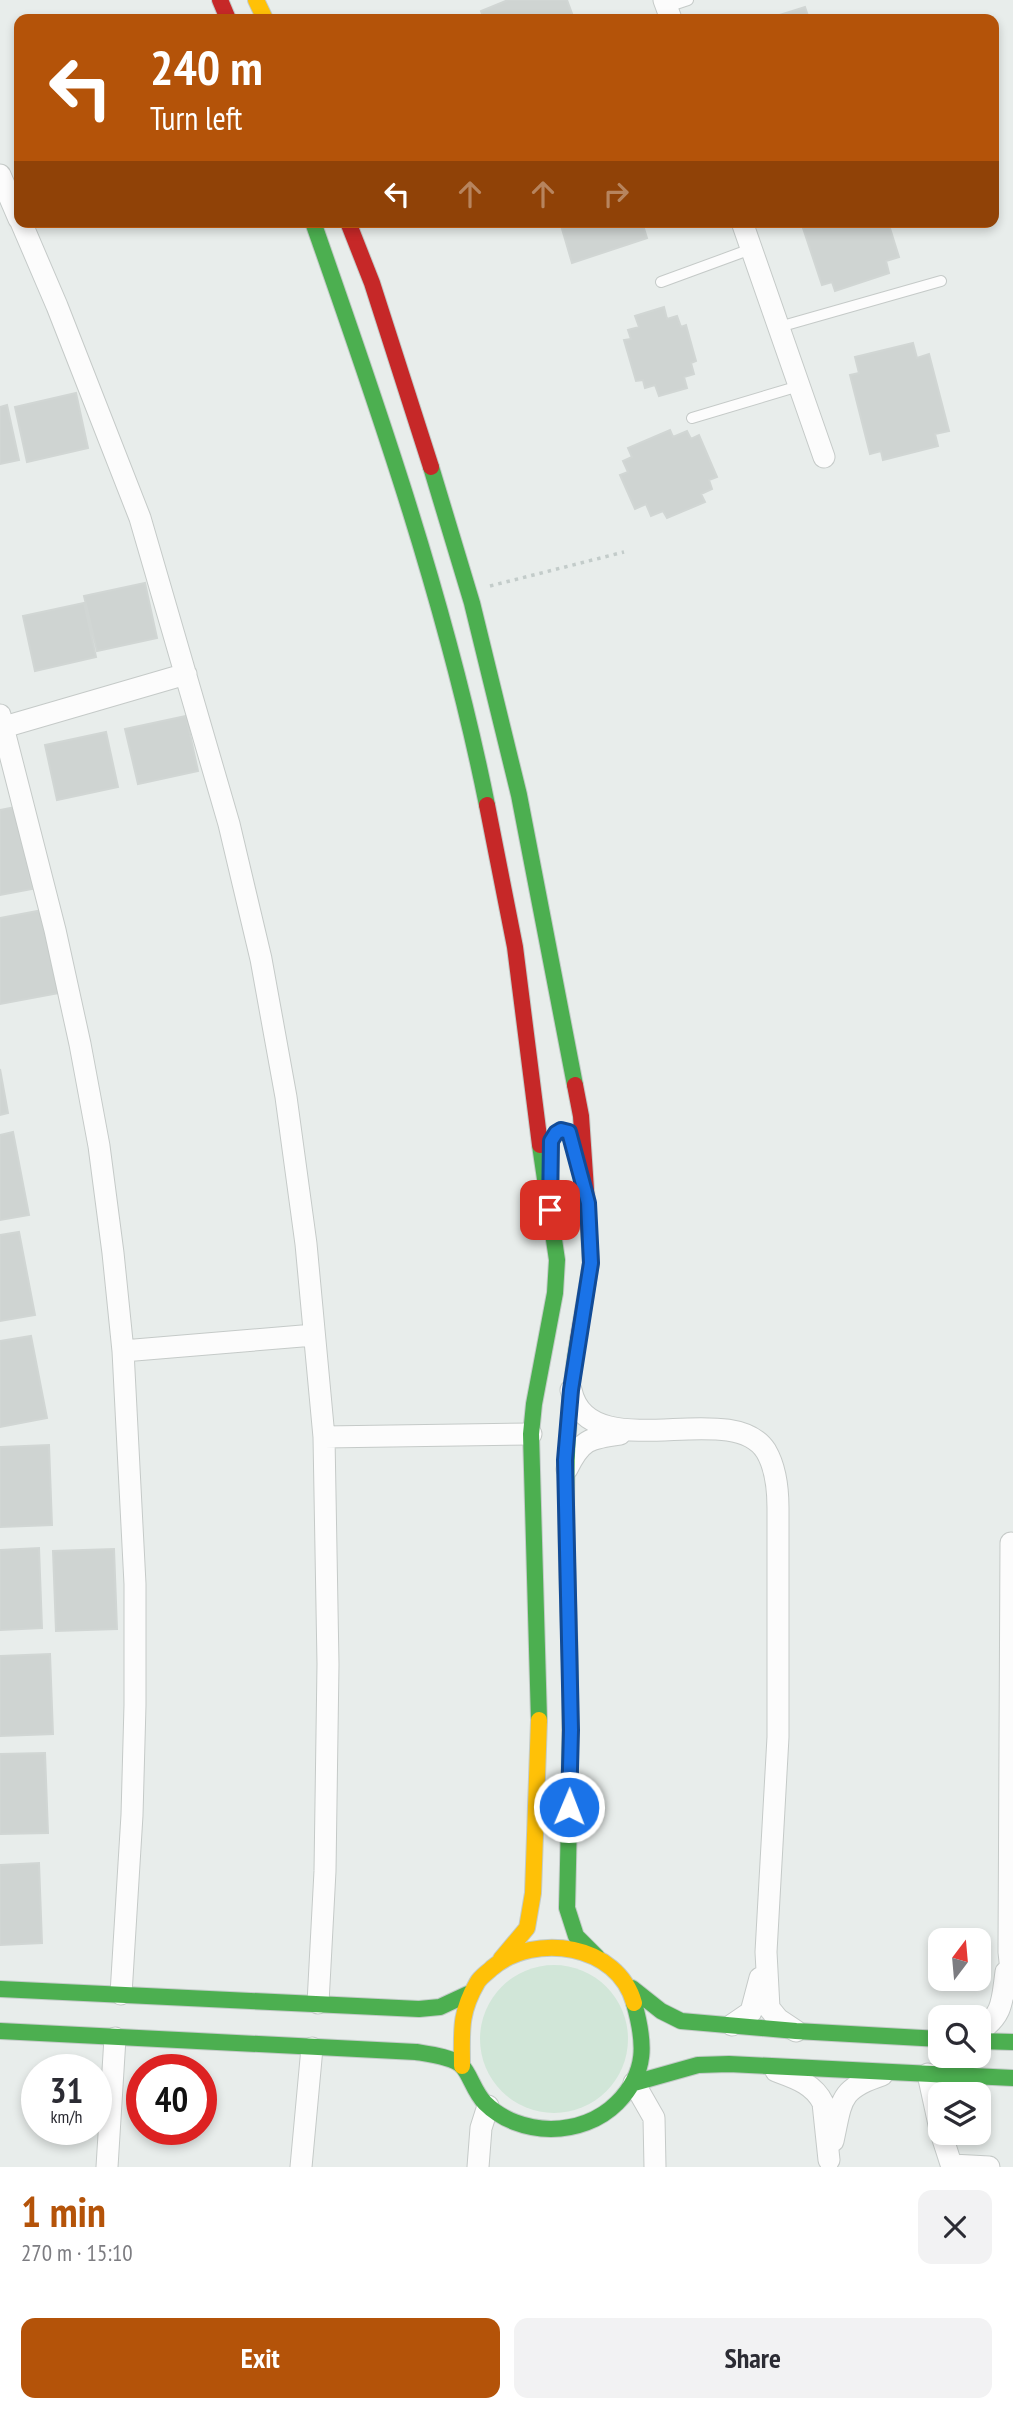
<!DOCTYPE html>
<html lang="en">
<head>
<meta charset="utf-8">
<style>
  body { margin:0; font-family:"PT Sans Narrow",sans-serif; background:#f2f2f3; color:#2b2b33; height:100vh; display:flex; flex-direction:column; font-size:26px; white-space:nowrap }
  * { box-sizing:border-box; margin:0 }
  p { font-size:23px; color:#7c7c81 }
  .icon { flex:none; width:38px; height:38px; fill:none; stroke:currentColor; stroke-width:2; stroke-linecap:round; stroke-linejoin:round }
  .map { position:relative; height:2167px; overflow:hidden }
  .side { display:flex; flex-direction:column; background:#fff; flex:1 }
  .side>* { flex:none }
  .banner { position:absolute; left:14px; top:14px; width:985px; height:214px; border-radius:14px; box-shadow:0 4px 10px #0003; background:#b45309; color:#fff; overflow:hidden }
  .needle { width:46px; rotate:16deg }
  .controls { position:absolute; left:928px; top:1928px; display:grid; gap:14px }
  .controls a { display:grid; place-items:center; width:63px; height:63px; border-radius:14px; background:#fff; box-shadow:0 4px 10px #0003; font-size:35px }
  .speed { position:absolute; left:21px; top:2054px; display:flex; gap:14px; font-size:35px; font-weight:700; text-align:center }
  .speed>* { display:grid; place-content:center; width:91px; height:91px; border-radius:50%; background:#fff; box-shadow:0 4px 10px #0003; line-height:1 }
  .speed small { font-size:18px; font-weight:400 }
  .speed .limit { border:10px solid #d22; background:#fff; color:#111 }
  .pin { position:absolute; display:grid; place-items:center; width:60px; height:60px; color:#fff; margin:-30px; border-radius:14px; box-shadow:0 4px 10px #0006 }
  .me { position:absolute; width:77px; margin:-38px; rotate:1deg; stroke-linejoin:round; filter:drop-shadow(0 0 5px #0008) }
  .turn { display:flex; align-items:center; gap:24px; height:147px; padding:0 21px; font-size:32px }
  .turn .icon { width:91px; height:91px; stroke-width:2.5 }
  .turn b { display:block; font-size:49px; line-height:60px }
  .lanes { display:flex; align-items:center; height:66px; padding:0 21px; background:#0003; justify-content:center; gap:35px; direction:ltr }
  .lanes .off { opacity:.35 }
  .round { display:grid; place-items:center; flex:none; width:74px; height:74px; border-radius:14px; background:#f2f2f3 }
  .summary { display:flex; align-items:center; justify-content:space-between; height:119px; padding:0 21px }
  h1 { font-size:42px; font-weight:700; line-height:52px; color:#b45309 }
  .cta { display:flex; gap:14px; margin-top:auto; padding:14px 21px }
  .cta a { flex:1; height:80px; border-radius:14px; background:#b45309; color:#fff; font-size:28px; font-weight:700; line-height:80px; text-align:center }
  .cta a+a { background:#f2f2f3; color:#2b2b33 }
  .map>svg:first-child { display:block }
  .green { fill:#d1e6d8 }
  .building { fill:#cfd4d2; stroke:#d1d6d4; stroke-width:2 }
  .lines { fill:none; stroke-linecap:round; stroke-linejoin:round }
  .lane-casing { stroke:#c5cac8; stroke-width:12 }
  .street-casing { stroke:#c5cac8; stroke-width:23 }
  .fast-casing { stroke:#c3cbc8; stroke-width:18 }
  .slow-casing { stroke:#c3cbc8; stroke-width:18 }
  .jam-casing { stroke:#c3cbc8; stroke-width:18 }
  .path { stroke:#c3ccca; stroke-width:3.5; stroke-dasharray:3.5 5; stroke-linecap:butt }
  .lane { stroke:#fcfcfc; stroke-width:10 }
  .street { stroke:#fcfcfc; stroke-width:21 }
  .fast { stroke:#4caf50; stroke-width:16 }
  .slow { stroke:#ffc107; stroke-width:16 }
  .jam { stroke:#c62828; stroke-width:16 }
  .route-casing { stroke:#114b97; stroke-width:18 }
  .route { stroke:#1a73e8; stroke-width:12 }
</style>
</head>
<body>
<div class="map">
<svg width="1013" height="2167" viewBox="0 0 1013 2167">
  <rect width="100%" height="100%" fill="#e8edeb"/>
  <path class="green" d="M480 2039a74 74 0 1 1 148 0a74 74 0 1 1-148 0Z"/>
  <path class="building" d="M508,0H567L574,19H484L481,11Z
    M805,7L809,19H767Z
    M560,222H642L647,238L572,263Z
    M801,222H888L899,257L886,261L889,273L835,291L832,282L822,285Z
    M664,307L667,319L677,316L681,327L686,325L696,361L691,363L694,374L684,377L687,388L659,396L655,385L645,388L643,380L636,381L624,340L631,339L628,330L639,327L635,316Z
    M913,343L917,358L929,354L949,431L935,434L938,446L883,460L881,451L870,454L850,375L859,373L855,357Z
    M76,393L88,448L27,462L15,407Z
    M7,405L19,460L0,464V407Z
    M670,430L673,437L687,431L691,439L699,435L717,477L709,480L712,489L701,494L705,502L667,518L663,511L651,516L646,504L635,509L620,475L628,472L623,461L632,457L628,448Z
    M145,583L157,638L97,651L84,596Z
    M84,603L96,657L35,671L23,616Z
    M186,716L198,771L138,784L125,729Z
    M106,732L118,787L57,800L45,745Z
    M16,807L32,889L0,895V810Z
    M43,910L59,993L0,1004V918Z
    M0,1069L8,1113L0,1115Z
    M13,1132L29,1215L0,1220V1135Z
    M19,1232L35,1315L0,1321V1235Z
    M31,1336L47,1418L0,1427V1341Z
    M49,1445L52,1525L0,1527V1447Z
    M39,1548L42,1628L0,1630V1550Z
    M114,1549L117,1629L56,1631L53,1551Z
    M50,1654L53,1734L0,1736V1656Z
    M45,1753L48,1833L0,1834V1754Z
    M39,1863L42,1943L0,1945V1865Z"/>
  <g class="lines">
    <g class="lane-casing">
      <path id="lane" d="M667,7L688,0
        M661,282L751,249
        M779,327L941,281
        M692,418L799,386"/>
    </g>
    <g class="street-casing">
      <path id="street" d="M664,0L671,19
        M0,175L19,219
        M21,222L57,306L140,518L229,824L261,959L286,1097L306,1244L324,1437L328,1664L325,1871L318,2003
        M742,222L824,457
        M0,715L55,930L80,1044L99,1146L113,1253L123,1351L135,1584V1705L132,1815L121,1994
        M4,727L186,674
        M123,1351L314,1335
        M571,1390C589,1470 731,1396 766,1451C776,1468 778,1488 778,1508V1737L766,1952L769,2008L778,2019L796,2031
        M324,1437L531,1434
        M567,1469C581,1440 589,1438 620,1434
        M1011,1543L1009,1952L1013,1989
        M732,2025L751,2012L760,1978
        M978,2032C1004,2015 1002,2000 1006,1972
        M776,2071C795,2078 814,2084 823,2103L829,2160
        M928,2074L940,2129
        M634,2083L654,2118L655,2167
        M941,2133L952,2167
        M833,2141C842,2100 839,2089 882,2075
        M952,2165L989,2167
        M107,2167L115,2038
        M301,2167L312,2048
        M478,2167L481,2128L488,2106"/>
    </g>
    <g class="fast-casing">
      <path id="fast" d="M313,222C380,413 447,606 487,805
        M431,467L472,603L519,795L575,1085
        M578,1340C560,1447 567,1555 570,1663C571,1745 569,1826 567,1908L576,1936L597,1957
        M539,1720L531,1434L534,1404L555,1293L557,1260L540,1145
        M632,1988L661,2011L681,2021L796,2031L940,2039
        M0,1989L419,2009L440,2007L468,1994
        M0,2031L416,2052C428,2054 453,2057 462,2066C470,2074 474,2092 485,2103C519,2137 582,2138 617,2103C648,2072 645,2042 634,2003
        M978,2041L1013,2042
        M634,2083L698,2065L729,2064L1013,2078"/>
    </g>
    <g class="slow-casing">
      <path id="slow" d="M256,0L265,19
        M501,1959L527,1928L533,1893L539,1720
        M462,2066C462,2032 459,2014 477,1983C480,1977 487,1973 492,1968C535,1932 618,1944 634,2003"/>
    </g>
    <g class="jam-casing">
      <path id="jam" d="M220,0L228,19
        M348,222L372,283L431,467
        M487,805L515,947L540,1145
        M575,1085L581,1116L591,1263L578,1340"/>
    </g>
    <path class="path" d="M490,586L624,552"/>
    <use href="#lane" class="lane"/>
    <use href="#street" class="street"/>
    <use href="#fast" class="fast"/>
    <use href="#slow" class="slow"/>
    <use href="#jam" class="jam"/>
  </g>
  <g class="lines">
    <g class="route-casing">
      <path id="route" d="M550,1210L551,1141L556,1133L561,1130L569,1132L588,1203L591,1263L571,1390L565,1460L571,1730L569,1807"/>
    </g>
    <use href="#route" class="route"/>
  </g>
</svg>
<div class="controls">
<a><svg class="needle" viewBox="-14 -14 28 28"><path d="M0-13l5 13h-10z" fill="#e53935"/><path d="M0 13l5-13h-10z" fill="#7c7c81"/></svg></a>
<a><svg class="icon" aria-label="search" viewBox="0 0 24 24"><circle cx="10" cy="10" r="6"/><path d="M15 15l6 6"/></svg></a>
<a><svg class="icon" aria-label="layers" viewBox="0 0 24 24"><path d="M12 4l9 5-9 5-9-5zM3 14l9 5 9-5"/></svg></a>
</div>
<div class="speed"><div>31<small>km/h</small></div><div class="limit">40</div></div>
<div class="pin" style="left:550px;top:1210px;background:#d93025"><svg class="icon" aria-label="arrive" viewBox="0 0 24 24"><path d="M6 21V4h12l-3 4 3 4H6"/></svg></div>
<svg class="me" style="left:569px;top:1807px" viewBox="-20 -20 40 40"><circle r="17" fill="#1a73e8" stroke="#fff" stroke-width="3"/><path d="M0-11L8 9 0 5-8 9z" fill="#fff"/></svg>
<div class="banner">
<div class="turn"><svg class="icon" aria-label="left" viewBox="0 0 24 24"><path d="M17 20v-9H6M10 6l-5 5 5 5"/></svg><div><b>240 m</b>Turn left</div></div>
<div class="lanes"><svg class="icon" aria-label="left" viewBox="0 0 24 24"><path d="M17 20v-9H6M10 6l-5 5 5 5"/></svg><svg class="icon off" aria-label="ahead" viewBox="0 0 24 24"><path d="M12 20V5M6 11l6-6 6 6"/></svg><svg class="icon off" aria-label="ahead" viewBox="0 0 24 24"><path d="M12 20V5M6 11l6-6 6 6"/></svg><svg class="icon off" aria-label="right" viewBox="0 0 24 24"><path d="M7 20v-9h11M14 6l5 5-5 5"/></svg></div>
</div>
</div>
<section class="side">
<div class="summary"><div><h1>1 min</h1><p>270 m · 15:10</p></div><a class="round"><svg class="icon" aria-label="close" viewBox="0 0 24 24"><path d="M6 6l12 12M18 6L6 18"/></svg></a></div>
<div class="cta"><a>Exit</a><a>Share</a></div>
</section>
</body>
</html>
